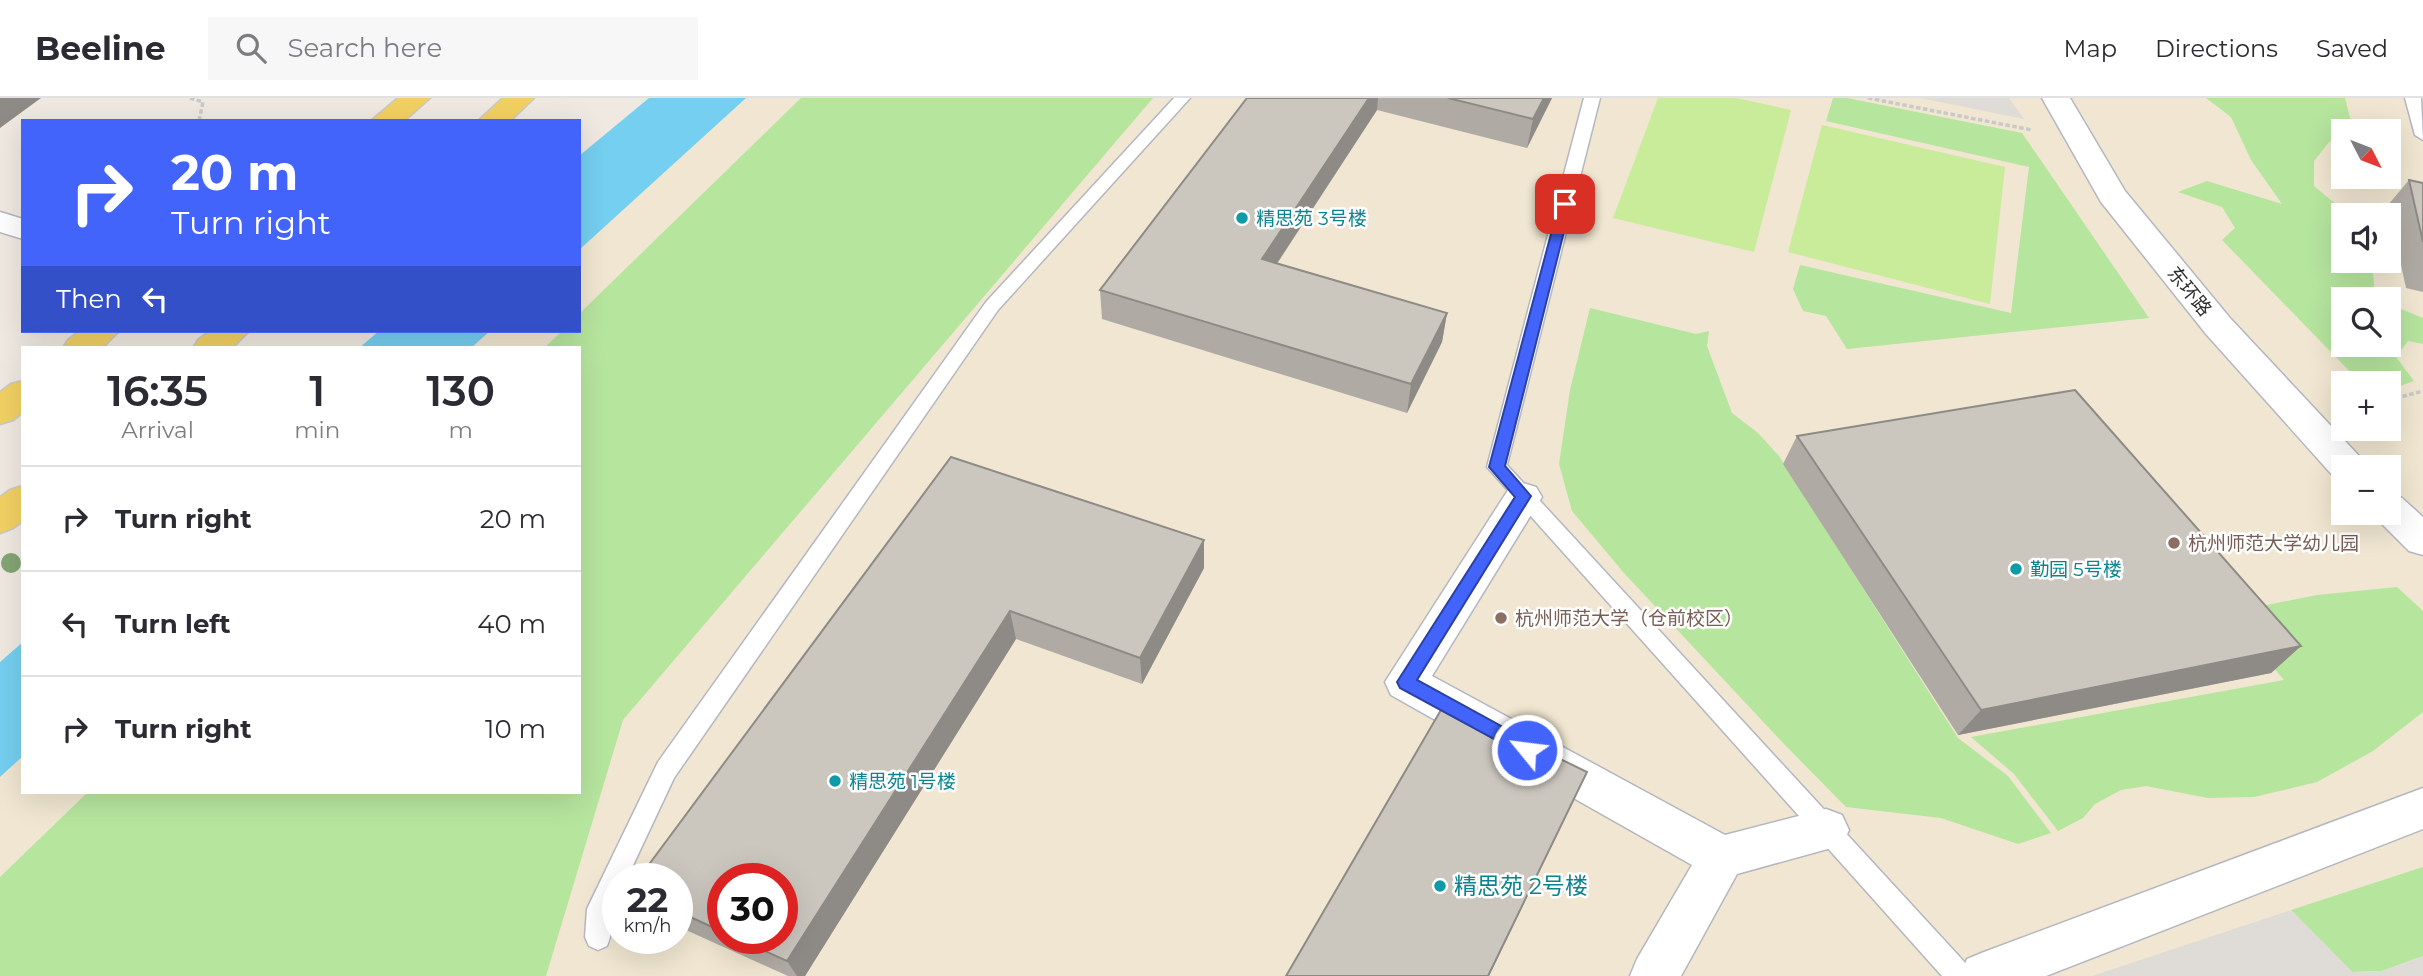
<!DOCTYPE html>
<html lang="en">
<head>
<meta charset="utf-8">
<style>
  body { margin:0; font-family:Montserrat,"Noto Sans SC",sans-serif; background:#f7f7f7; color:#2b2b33; height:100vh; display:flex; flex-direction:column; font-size:26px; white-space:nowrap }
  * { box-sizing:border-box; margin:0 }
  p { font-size:23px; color:#7c7c81 }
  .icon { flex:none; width:38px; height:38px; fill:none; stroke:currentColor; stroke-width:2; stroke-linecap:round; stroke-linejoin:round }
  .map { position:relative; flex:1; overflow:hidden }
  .details { position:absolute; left:21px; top:248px; width:560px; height:448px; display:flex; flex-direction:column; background:#fff; border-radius:0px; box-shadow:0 7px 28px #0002 }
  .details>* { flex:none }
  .banner { position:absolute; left:21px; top:21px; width:560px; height:214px; border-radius:0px; box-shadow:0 7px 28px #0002; background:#4264fb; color:#fff; overflow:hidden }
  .needle { width:46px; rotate:132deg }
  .buttons { position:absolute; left:2331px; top:21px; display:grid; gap:14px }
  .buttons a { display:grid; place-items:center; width:70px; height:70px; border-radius:0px; background:#fff; box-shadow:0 7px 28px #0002; font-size:35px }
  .speed { position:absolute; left:602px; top:765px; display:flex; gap:14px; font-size:35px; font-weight:700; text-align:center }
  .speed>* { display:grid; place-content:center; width:91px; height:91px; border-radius:50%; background:#fff; box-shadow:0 7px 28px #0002; line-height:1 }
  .speed small { font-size:18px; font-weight:400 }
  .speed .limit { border:10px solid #d22; background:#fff; color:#111 }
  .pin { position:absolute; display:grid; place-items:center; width:60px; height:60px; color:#fff; margin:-30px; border-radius:14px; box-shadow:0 4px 10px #0006 }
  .me { position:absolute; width:77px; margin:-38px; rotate:299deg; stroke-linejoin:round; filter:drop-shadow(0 0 5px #0008) }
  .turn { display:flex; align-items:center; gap:24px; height:147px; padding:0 35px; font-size:32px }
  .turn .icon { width:91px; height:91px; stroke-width:2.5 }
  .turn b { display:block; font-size:49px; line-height:60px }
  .then { display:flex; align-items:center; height:66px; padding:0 35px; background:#0003; gap:14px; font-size:26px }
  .eta { display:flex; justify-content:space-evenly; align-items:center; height:119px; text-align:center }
  .eta b { font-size:42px; font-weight:600; line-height:49px }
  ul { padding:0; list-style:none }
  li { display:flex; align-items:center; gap:21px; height:105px; padding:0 35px; border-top:2px solid #e1e1e2 }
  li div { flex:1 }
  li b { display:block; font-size:26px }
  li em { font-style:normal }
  header { display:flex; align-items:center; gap:42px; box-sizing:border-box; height:98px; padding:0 35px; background:#fff; border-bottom:2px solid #e1e1e2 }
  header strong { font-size:33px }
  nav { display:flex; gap:38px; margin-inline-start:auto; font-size:24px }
  .search { width:490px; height:63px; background:#f7f7f7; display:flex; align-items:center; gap:18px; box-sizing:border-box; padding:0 24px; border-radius:0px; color:#7c7c81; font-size:26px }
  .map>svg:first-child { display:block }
  .education { fill:#f0e6d1; fill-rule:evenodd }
  .green { fill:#b6e59e }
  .pitch { fill:#c9ec9a }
  .plaza { fill:#dfdcd8 }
  .water { fill:#75cff0 }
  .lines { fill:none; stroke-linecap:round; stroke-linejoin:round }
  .service-casing { stroke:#b4b7c1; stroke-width:3 }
  .minor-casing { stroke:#b4b7c1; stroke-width:3 }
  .primary-casing { stroke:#c9c9c9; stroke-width:3 }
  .path { stroke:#c9c9c9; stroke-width:3.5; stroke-dasharray:4.5 2.5; stroke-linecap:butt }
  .service { fill:#fff; fill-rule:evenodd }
  .minor { fill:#fff; fill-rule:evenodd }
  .primary { fill:#f2d163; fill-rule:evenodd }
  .tree { fill:#84a574 }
  .wall { fill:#afaba4; fill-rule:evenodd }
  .shaded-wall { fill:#8e8b86 }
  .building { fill:#cbc7bf; stroke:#8e8b86; stroke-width:2 }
  .route { fill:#4264fb; stroke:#2b41a3; stroke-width:2 }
  .culture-dot { fill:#0f9aa8; stroke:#fff; stroke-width:2.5 }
  .education-dot { fill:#8d6e63; stroke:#fff; stroke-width:2.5 }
  .labels { text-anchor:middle; stroke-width:5; stroke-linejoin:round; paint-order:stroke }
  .culture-label { font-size:19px; fill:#0d838f; stroke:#fff; text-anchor:start }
  .street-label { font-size:19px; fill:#2e2e2e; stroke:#fff }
  .education-label { font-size:19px; fill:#785e54; stroke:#fff; text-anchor:start }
  .near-culture-label { font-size:23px; fill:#0d838f; stroke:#fff; text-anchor:start }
</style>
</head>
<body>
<header>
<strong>Beeline</strong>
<div class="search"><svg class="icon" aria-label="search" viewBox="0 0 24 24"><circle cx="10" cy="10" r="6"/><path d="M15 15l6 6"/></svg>Search here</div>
<nav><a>Map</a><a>Directions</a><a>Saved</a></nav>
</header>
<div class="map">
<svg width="2423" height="878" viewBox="0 0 2423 878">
  <rect width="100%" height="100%" fill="#efe9e1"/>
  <path class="education" d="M717,0H2423V878H0V647L23,626V695H579V250H439L459,233H579V124ZM2343,33H2389V79H2343ZM2343,117H2389V163H2343ZM2343,201H2389V247H2343ZM2343,285H2389V331H2343ZM2343,369H2389V415H2343ZM618,780H677V840H618ZM723,780H782V840H723Z"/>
  <path class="green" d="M801,0H1153L623,622L546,878H0V779L87,695H579V250H544L562,233H579V216Z
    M1833,0H1847L2022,35L2149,220L1847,251L1826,218L1803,213L1793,191L1800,167L2011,215L2029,69L1826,23Z
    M2206,0H2345L2350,20L2360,33H2343V45L2330,43L2314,63V88L2349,117H2343V163H2372L2375,199L2378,201H2343V247H2389V206L2423,220V246L2408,243L2396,259L2414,283L2389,292V285H2361L2222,142L2235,130L2222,109L2178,94L2207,83L2282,106L2251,62L2231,19Z
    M1590,210L1696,236L1709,233L1707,248L1732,315L1758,335L1779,358L1958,640L2008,678L2051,735L2018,746L1941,720L1846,709L1785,647L1624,475L1572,413L1559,366L1570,292Z
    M2397,489L2423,513V614L2373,653L2317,684L2254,699L2208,700L2146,688L2121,692L2095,706L2083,720L2058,733L2014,676L1971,639L2284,582L2227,515L2317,497Z
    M2423,769V858L2382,873L2352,874L2291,812Z"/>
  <path class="pitch" d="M1658,0H1736L1791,12L1754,154L1613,120Z
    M1822,27L2005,69L1990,206L1788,154Z"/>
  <path class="plaza" d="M1920,0H2009L2024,21Z
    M2291,812L2352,874L2383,873L2423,858V878H2092Z"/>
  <path class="water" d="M649,0H746L579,152V58Z
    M379,233H490L471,250H359Z
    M23,544V658L0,679V564Z"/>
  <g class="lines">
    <g class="service-casing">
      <path id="service" d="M1174,0H1190L998,212L674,680L627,780H618C618,793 615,802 613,814C611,826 612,837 607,848L598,852L589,848L585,839L587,811L658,664L986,204Z
        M1584,0H1600L1507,367L1969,869L1973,878H1942L1487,369Z
        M2405,0H2421L2423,42L2415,37Z"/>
    </g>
    <g class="minor-casing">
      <path id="minor" d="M2042,0H2070L2125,93L2230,220L2360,359L2365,369H2343V382L2334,379L2206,236L2101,104Z
        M0,114L23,121V141L0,134Z
        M1523,385L1536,389L1542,399L1432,578L1725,737L1826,711L1842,717L1849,732L1842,747L1737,776L1681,878H1630L1637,861L1692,767L1391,597L1385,584L1510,389Z
        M2389,396L2402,400L2423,419V457L2409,453L2376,420L2373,415H2389Z
        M2423,690V731L2046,878H1960L1967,861L1984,854Z"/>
    </g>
    <g class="primary-casing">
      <path id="primary" d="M398,0H430L404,23H371Z
        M503,0H534L510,23H478Z
        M80,233H119L102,250H63L68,242Z
        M210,233H249L232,250H193L198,242Z
        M23,283V314L13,322L0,326V294L11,286Z
        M23,388V423L13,430L0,435V399L10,392Z"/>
    </g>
    <path class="path" d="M190,0L203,4L199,23
      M1868,0L2032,32
      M2389,302L2423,293"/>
    <use href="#service" class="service"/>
    <use href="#minor" class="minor"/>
    <use href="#primary" class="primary"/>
  </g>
  <circle class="tree" cx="11" cy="465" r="10"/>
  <path class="wall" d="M1247,0H1552L1527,50L1377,12L1277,166L1447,215L1442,244L1407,315L1102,221L1100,192Z
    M2409,82L2423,85V194L2406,190L2388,107Z
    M1797,338L2301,548L2271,575L1958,637L1783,366Z
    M951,359L1204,470L1142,586L1016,541L805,878H788L677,828V780ZM723,780L782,840H723Z"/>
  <path class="shaded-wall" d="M0,0H41L0,30Z
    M1369,0H1378L1377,12L1260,191L1262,161Z
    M1544,0H1552L1527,50L1533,21Z
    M1447,215L1442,244L1407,315L1411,286Z
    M1204,442V470L1142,586L1140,560Z
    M1010,513L1016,541L805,878H797L787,863Z
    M2301,548L2271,575L1958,637L1981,612Z
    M1587,674L1489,878H1488Z"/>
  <path class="building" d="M1247,0H1369L1262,161L1447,215L1411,286L1100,192Z
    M1448,0H1544L1533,21Z
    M2409,82L2423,85V144Z
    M2075,292L2301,548L1981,612L1797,338Z
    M951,359L1204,442L1140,560L1010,513L787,863L736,840H782V780H723V834L677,813V780H639Z
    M1445,605L1587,674L1488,878H1286Z"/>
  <path class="route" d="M1565,102L1571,106L1505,368L1531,398L1417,582L1534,646L1536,652L1534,657L1527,659L1400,590L1397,584L1515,399L1489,369L1559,106Z"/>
  <g class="culture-dot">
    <circle cx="1242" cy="120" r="7"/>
    <circle cx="2016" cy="471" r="7"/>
    <circle cx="835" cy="683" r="7"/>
    <circle cx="1440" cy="788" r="7"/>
  </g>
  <g class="education-dot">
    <circle cx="2174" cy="445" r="7"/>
    <circle cx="1501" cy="520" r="7"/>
  </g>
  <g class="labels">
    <g class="culture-label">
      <text x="1256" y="127">精思苑 3号楼</text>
      <text x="2030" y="478">勤园 5号楼</text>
      <text x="849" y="690">精思苑 1号楼</text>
    </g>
    <g class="street-label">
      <text transform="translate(2190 193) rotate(51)" y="7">东环路</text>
    </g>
    <g class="education-label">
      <text x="2188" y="452">杭州师范大学幼儿园</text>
      <text x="1515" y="527">杭州师范大学（仓前校区）</text>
    </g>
    <g class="near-culture-label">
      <text x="1454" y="796">精思苑 2号楼</text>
    </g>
  </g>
</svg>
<div class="buttons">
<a><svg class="needle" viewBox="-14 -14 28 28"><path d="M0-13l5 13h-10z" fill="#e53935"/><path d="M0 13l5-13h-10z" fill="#7c7c81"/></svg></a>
<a><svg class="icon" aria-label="sound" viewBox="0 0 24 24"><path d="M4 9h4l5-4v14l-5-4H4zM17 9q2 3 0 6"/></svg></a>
<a><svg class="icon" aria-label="search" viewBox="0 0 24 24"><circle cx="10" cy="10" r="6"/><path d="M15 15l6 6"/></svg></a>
<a>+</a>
<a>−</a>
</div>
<div class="speed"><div>22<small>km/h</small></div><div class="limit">30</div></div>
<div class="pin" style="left:1565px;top:106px;background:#d93025"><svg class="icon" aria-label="arrive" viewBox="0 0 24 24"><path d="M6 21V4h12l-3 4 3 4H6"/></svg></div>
<svg class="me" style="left:1527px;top:652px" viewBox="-20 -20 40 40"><circle r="17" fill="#4264fb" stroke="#fff" stroke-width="3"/><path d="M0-11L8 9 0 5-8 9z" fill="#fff"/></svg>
<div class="banner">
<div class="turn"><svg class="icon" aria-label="right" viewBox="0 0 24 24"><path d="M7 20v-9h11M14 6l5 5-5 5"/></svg><div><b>20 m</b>Turn right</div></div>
<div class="then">Then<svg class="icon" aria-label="left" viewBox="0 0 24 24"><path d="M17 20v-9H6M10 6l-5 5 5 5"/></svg></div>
</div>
<section class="details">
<div class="eta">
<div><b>16:35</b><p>Arrival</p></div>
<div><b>1</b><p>min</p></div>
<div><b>130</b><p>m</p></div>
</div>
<ul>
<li><svg class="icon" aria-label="right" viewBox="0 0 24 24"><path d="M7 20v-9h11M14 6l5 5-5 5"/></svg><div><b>Turn right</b></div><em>20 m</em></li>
<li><svg class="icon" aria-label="left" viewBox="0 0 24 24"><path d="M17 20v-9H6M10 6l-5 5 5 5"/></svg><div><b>Turn left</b></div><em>40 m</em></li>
<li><svg class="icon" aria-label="right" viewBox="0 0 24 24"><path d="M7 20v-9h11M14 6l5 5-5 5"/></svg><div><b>Turn right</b></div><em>10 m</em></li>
</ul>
</section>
</div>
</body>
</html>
